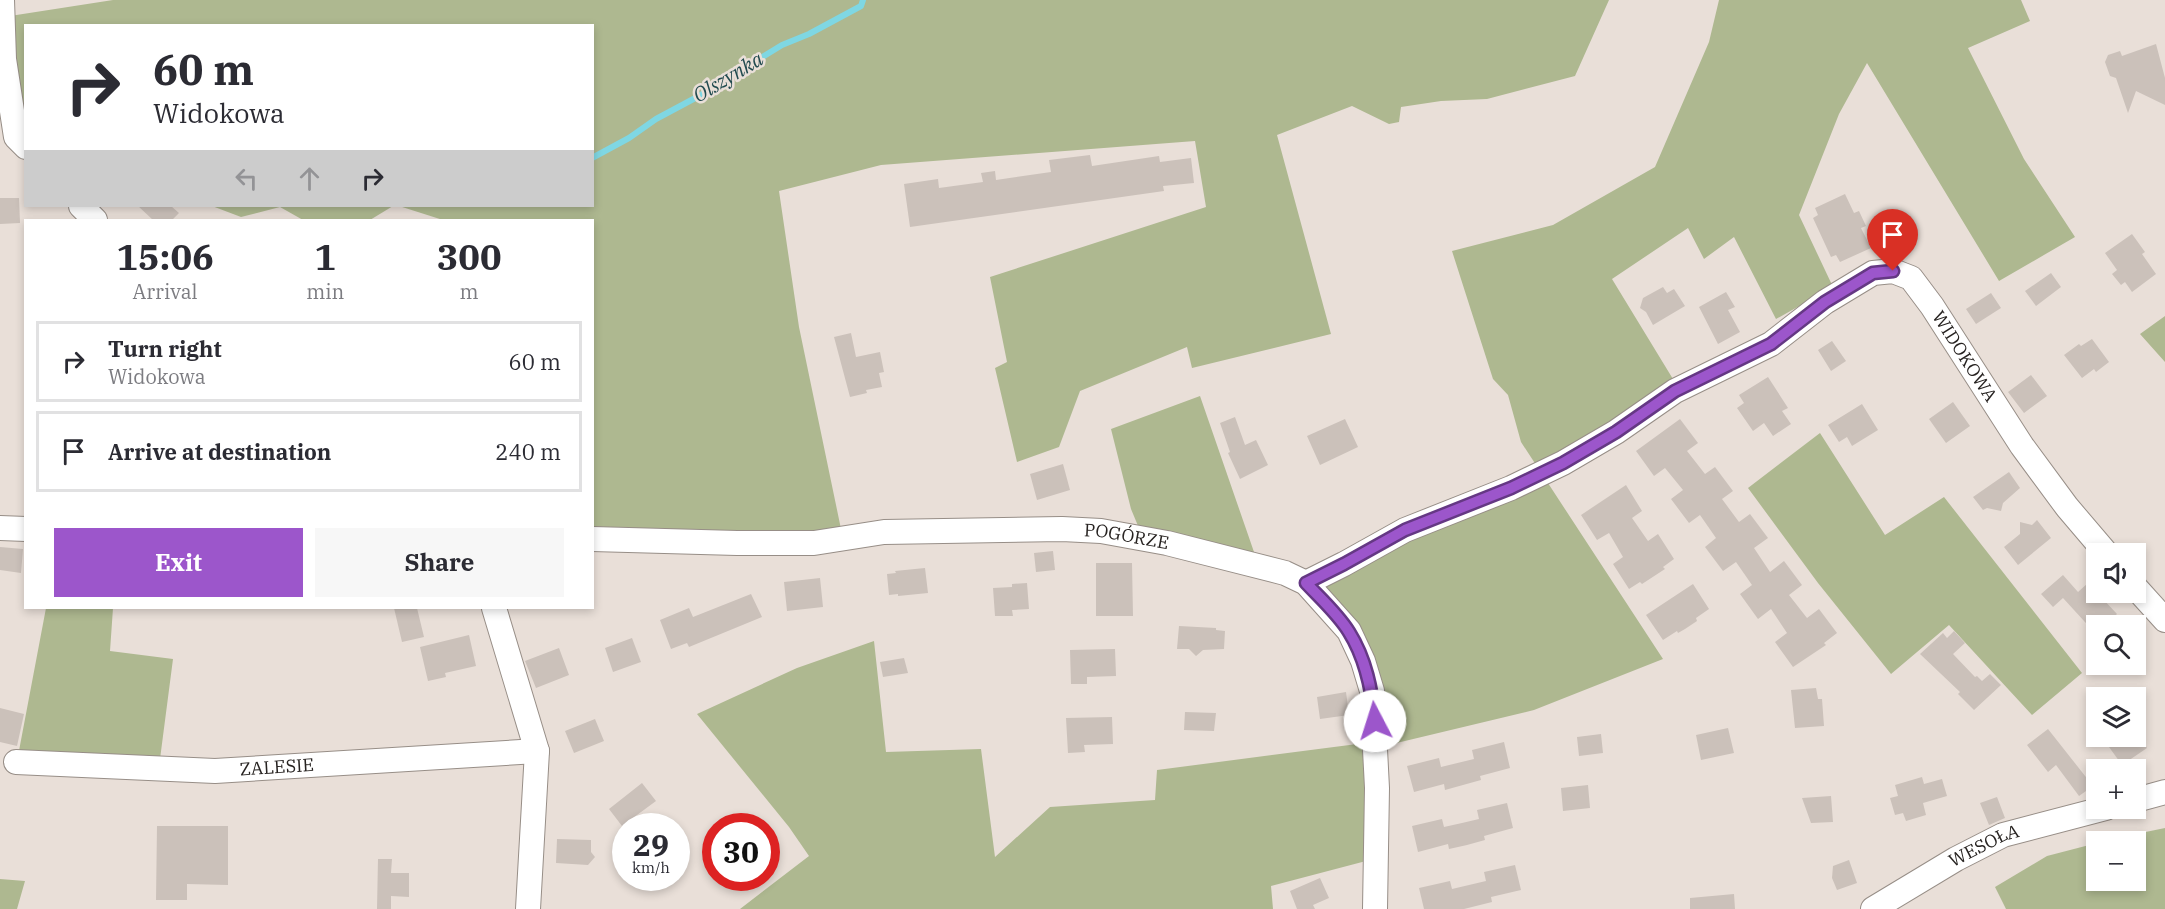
<!DOCTYPE html>
<html lang="en">
<head>
<meta charset="utf-8">
<style>
  body { margin:0; font-family:"IBM Plex Serif",serif; background:#f7f7f7; color:#2b2b33; height:100vh; display:flex; flex-direction:column; font-size:22px; white-space:nowrap }
  * { box-sizing:border-box; margin:0 }
  p { font-size:20px; color:#7c7c81 }
  .icon { flex:none; width:33px; height:33px; fill:none; stroke:currentColor; stroke-width:2; stroke-linecap:round; stroke-linejoin:round }
  .map { position:relative; flex:1; overflow:hidden }
  .details { position:absolute; left:24px; top:219px; width:570px; height:390px; display:flex; flex-direction:column; background:#fff; border-radius:0px; box-shadow:0 3px 9px #0003 }
  .details>* { flex:none }
  .hud { position:absolute; left:24px; top:24px; width:570px; height:183px; border-radius:0px; box-shadow:0 3px 9px #0003; background:#fff; color:#2b2b33; overflow:hidden }
  .tools { position:absolute; left:2086px; top:543px; display:grid; gap:12px }
  .tools a { display:grid; place-items:center; width:60px; height:60px; border-radius:0px; background:#fff; box-shadow:0 3px 9px #0003; font-size:30px }
  .speed { position:absolute; left:612px; top:813px; display:flex; gap:12px; font-size:30px; font-weight:700; text-align:center }
  .speed>* { display:grid; place-content:center; width:78px; height:78px; border-radius:50%; background:#fff; box-shadow:0 3px 9px #0003; line-height:1 }
  .speed small { font-size:15px; font-weight:400 }
  .speed .limit { border:9px solid #d22; background:#fff; color:#111 }
  .pin { position:absolute; display:grid; place-items:center; width:51px; height:51px; color:#fff; margin:-62px -26px; border-radius:50% 50% 50% 0; rotate:-45deg; box-shadow:0 0 6px #0007 }
  .pin .icon { rotate:45deg }
  .me { position:absolute; width:66px; margin:-33px; rotate:355deg; stroke-linejoin:round; filter:drop-shadow(0 0 4px #0008) }
  .turn { display:flex; align-items:center; gap:21px; height:126px; padding:0 30px; font-size:27px }
  .turn .icon { width:78px; height:78px; stroke-width:2.5 }
  .turn b { display:block; font-size:42px; line-height:51px }
  .lanes { display:flex; align-items:center; height:57px; padding:0 30px; background:#0003; justify-content:center; gap:30px; direction:ltr }
  .lanes .off { opacity:.35 }
  .eta { display:flex; justify-content:space-evenly; align-items:center; height:102px; text-align:center }
  .eta b { font-size:36px; font-weight:800; line-height:42px }
  .primary-button { display:flex; gap:12px; margin-top:auto; padding:12px 30px }
  .primary-button a { flex:1; height:69px; border-radius:0px; background:#9c56cb; color:#fff; font-size:24px; font-weight:800; line-height:69px; text-align:center }
  .primary-button a+a { background:#f7f7f7; color:#2b2b33 }
  ul { padding:0; list-style:none }
  li { display:flex; align-items:center; gap:18px; height:81px; margin:0 12px 9px; padding:0 18px; border:3px solid #e1e1e2; border-radius:0px }
  li div { flex:1 }
  li b { display:block; font-size:22px }
  li em { font-style:normal }
  .map>svg:first-child { display:block }
  .green { fill:#aeb890 }
  .lines { fill:none; stroke-linecap:round; stroke-linejoin:round }
  .stream { stroke:#7fd7e3; stroke-width:6 }
  .building { fill:#cbc1ba }
  .minor-casing { stroke:#978e87; stroke-width:26 }
  .minor { stroke:#fff; stroke-width:24 }
  .route-casing { stroke:#653884; stroke-width:15 }
  .route { stroke:#9c56cb; stroke-width:10 }
  .labels { text-anchor:middle; stroke-width:5; stroke-linejoin:round; paint-order:stroke }
  .street-label { font-size:18px; fill:#272321; stroke:#e9dfd8 }
  .water-label { font-size:20px; font-style:italic; fill:#214a4f; stroke:#e9dfd8 }
</style>
</head>
<body>
<div class="map">
<svg width="2165" height="909" viewBox="0 0 2165 909">
  <rect width="100%" height="100%" fill="#e9dfd8"/>
  <path class="green" d="M113,0H1609L1575,76L1487,99L1441,101L1401,107L1399,122L1389,124L1352,106L1277,135L1331,334L1192,368L1187,347L1080,391L1059,447L1017,462L995,368L1007,362L990,277L1206,207L1195,141L881,165L779,191L799,327L841,529L813,536L593,532L592,220H443L399,206H592V26H26L25,124L11,83L10,16Z
    M1719,0H2021L2030,21L1968,48L2024,159L2075,237L1999,281L1867,63L1839,114L1799,215L1833,287L1776,319L1734,237L1704,259L1688,228L1612,279L1676,384L1538,468L1521,442L1508,395L1493,379L1452,251L1553,225L1655,167L1709,42Z
    M212,206H393L370,220H303L280,207L241,217Z
    M2165,316V362L2140,334Z
    M1200,396L1254,552L1256,563L1141,533L1131,509L1111,429Z
    M1820,433L1885,535L1944,497L2082,673L2032,715L1949,625L1891,674L1818,583L1748,488Z
    M1544,477L1663,659L1534,710L1384,746L1321,589L1351,566Z
    M46,608H113L110,651L173,659L160,759L18,756Z
    M874,641L886,752L981,749L995,857L1050,807L1155,800L1157,770L1365,743L1366,861L1271,886L1273,909H740L809,856L789,827L697,714L797,668Z
    M2165,828V909H2006L1995,887L2047,856L2097,843V880H2136V842L2102,841Z
    M0,879L25,881L17,909H0Z"/>
  <g class="lines">
    <path class="stream" d="M592,158L629,138L656,119L699,96L782,45L809,34L861,6L863,0"/>
  </g>
  <path class="building" d="M2156,44L2165,78V105L2136,91L2128,113L2116,78L2110,76L2105,62L2108,55L2120,51L2122,56Z
    M1090,155L1092,166L1159,156L1160,162L1191,158L1194,183L1163,186L1164,191L910,227L904,184L938,179L939,188L983,182L981,173L995,171L996,180L1051,172L1049,160Z
    M1845,194L1854,213L1859,211L1866,226L1861,228L1871,248L1840,262L1836,255L1831,257L1813,218L1818,215L1815,208Z
    M0,198H19L20,223L0,224Z
    M138,206H171L179,213L172,220H153Z
    M2132,234L2145,252L2142,254L2156,274L2132,292L2125,282L2121,285L2112,274L2117,270L2105,253Z
    M2051,273L2061,287L2036,306L2025,291Z
    M1663,287L1667,293L1674,289L1685,306L1653,325L1646,312L1640,308L1643,298Z
    M1726,292L1735,307L1728,310L1740,332L1718,344L1699,307Z
    M1991,293L2001,308L1976,324L1966,309Z
    M851,333L856,357L880,352L884,372L879,373L882,387L866,390L867,393L850,397L834,337Z
    M2092,339L2109,362L2096,372L2094,369L2082,378L2064,355L2079,344L2081,346Z
    M1832,341L1846,361L1831,371L1818,350Z
    M2031,375L2047,396L2024,413L2008,392Z
    M1768,377L1788,408L1782,411L1791,424L1773,436L1764,423L1753,431L1737,408L1744,403L1739,395Z
    M1953,402L1970,426L1946,443L1929,419Z
    M1862,404L1878,430L1852,446L1847,437L1839,442L1828,425Z
    M1235,417L1245,445L1256,440L1268,465L1240,479L1228,453L1230,452L1220,423Z
    M1345,419L1358,447L1320,465L1307,436Z
    M1680,419L1698,443L1687,451L1705,474L1715,467L1733,491L1722,499L1739,522L1750,514L1768,538L1754,548L1770,572L1784,561L1802,585L1789,595L1807,618L1819,609L1837,633L1824,643L1826,645L1793,667L1775,642L1787,633L1771,609L1758,619L1740,594L1752,585L1736,562L1723,571L1705,547L1716,538L1700,515L1689,523L1671,499L1683,490L1665,468L1654,476L1636,451Z
    M1063,464L1070,490L1037,500L1030,474Z
    M2009,472L2020,488L2003,503L2001,511L1987,508L1983,510L1973,497Z
    M1626,485L1642,511L1632,518L1648,541L1658,534L1674,559L1663,567L1665,569L1642,584L1640,582L1629,589L1613,564L1623,557L1609,533L1597,540L1581,515Z
    M2037,520L2051,538L2018,565L2004,547L2020,534V522L2032,525Z
    M0,547L23,549L21,573L0,570Z
    M1053,551L1055,570L1036,572L1034,553Z
    M1096,563H1132L1133,616H1096Z
    M925,568L928,593L898,596V594L889,595L887,574L896,573L895,571Z
    M2063,575L2078,592L2088,583L2117,614L2104,626H2097L2095,633L2063,598L2053,607L2041,594Z
    M820,578L823,607L787,611L784,582Z
    M1027,583L1029,609L1012,610L1013,616H995L993,588L1012,587V584Z
    M1693,584L1709,609L1696,618L1697,621L1685,629L1678,633L1677,631L1663,640L1646,615Z
    M751,594L762,617L689,647L687,643L671,649L660,620L689,608L693,617Z
    M394,608H417L424,637L402,642Z
    M1179,626L1216,628V630L1225,631L1224,649L1203,650L1196,656L1189,649H1177Z
    M1954,631L1965,643L1953,654L1975,677L1977,676L1982,681L1990,674L2001,685L1974,710L1958,694L1960,692L1920,654L1943,633L1947,638Z
    M469,635L476,666L445,673L446,677L428,681L420,647Z
    M632,638L641,662L613,672L605,648Z
    M559,648L569,675L536,688L525,661Z
    M1115,649L1116,676L1087,677V684H1071L1070,650Z
    M904,658L908,673L883,677L880,662Z
    M1816,688L1818,699H1822L1824,726L1795,728L1791,690Z
    M1346,692L1349,715L1320,719L1317,697Z
    M0,708L24,714L17,746L0,742Z
    M1185,712L1216,713L1214,731L1184,730Z
    M1112,717L1113,744L1084,745L1085,752L1068,753L1066,718Z
    M595,719L604,741L574,753L565,731Z
    M1728,728L1734,753L1701,760L1696,735Z
    M2048,729L2093,786L2079,796L2056,765L2048,772L2027,745Z
    M1601,734L1603,753L1579,756L1577,737Z
    M2124,736H2140L2147,748L2122,765L2109,747Z
    M1504,742L1510,768L1480,776L1481,780L1445,790L1444,784L1414,792L1407,766L1439,758L1441,767L1474,759L1472,750Z
    M1922,777L1924,784L1942,779L1947,796L1923,803L1926,815L1906,821L1903,813L1895,815L1890,798L1898,796L1895,785Z
    M642,783L656,801L622,826L609,809Z
    M1588,785L1590,808L1563,811L1561,788Z
    M1831,796L1833,822L1811,823L1802,798Z
    M1997,797L2005,818L1989,825L1980,803Z
    M1507,803L1513,828L1484,836L1485,840L1467,845L1449,849L1448,844L1418,852L1412,826L1442,819L1444,827L1462,823L1479,819L1477,810Z
    M157,826H228V885L187,884V900H156Z
    M557,839L591,840V852L595,857L588,865L556,863Z
    M378,859H392L391,873H409V897L391,896V909H377Z
    M1849,860L1857,883L1837,890L1832,878L1833,866Z
    M1515,865L1521,890L1491,897L1492,902L1464,909H1424L1419,888L1450,881L1452,889L1486,881L1484,872Z
    M1320,878L1329,898L1313,905L1315,909H1297L1290,891Z
    M1734,894L1735,909H1690V898Z"/>
  <g class="lines">
    <g class="minor-casing">
      <g id="minor">
        <path d="M2,0L4,59L16,137L26,147"/>
        <path d="M81,206L95,220"/>
        <path d="M0,528L26,529"/>
        <path id="s1" d="M592,539L737,543H814L884,532L1062,529L1101,531L1167,543L1285,573L1306,583L1349,631L1363,661L1372,691L1377,788L1375,909"/>
        <path id="s2" d="M1306,583L1344,564L1405,530L1511,488L1563,463L1616,432L1675,391L1771,344L1825,302L1873,273L1893,271L1911,278L1932,306L2022,446L2067,507L2107,554"/>
        <path d="M2136,588L2165,620"/>
        <path d="M494,608L537,751L528,909"/>
        <path id="s3" d="M16,762L215,771L537,751"/>
        <path d="M2136,800L2165,792"/>
        <path id="s4" d="M1873,909L1956,859L2003,835L2106,808"/>
      </g>
    </g>
    <use href="#minor" class="minor"/>
  </g>
  <g class="lines">
    <g class="route-casing">
      <path id="route" d="M1375,721C1372,690 1366,659 1349,632C1338,614 1320,598 1306,583L1344,564L1405,530L1511,488L1563,463L1616,432L1675,391L1771,344L1825,302L1873,273L1893,271"/>
    </g>
    <use href="#route" class="route"/>
  </g>
  <g class="labels">
    <g class="street-label">
      <text dy="6" stroke="none"><textPath href="#s2" startOffset="783">WIDOKOWA</textPath></text>
      <text dy="6" stroke="none"><textPath href="#s1" startOffset="536">POGÓRZE</textPath></text>
      <text dy="6" stroke="none"><textPath href="#s3" startOffset="261">ZALESIE</textPath></text>
      <text dy="6" stroke="none"><textPath href="#s4" startOffset="128">WESOŁA</textPath></text>
    </g>
    <g class="water-label">
      <text transform="translate(728 77) rotate(-31)" y="7">Olszynka</text>
    </g>
  </g>
</svg>
<div class="tools">
<a><svg class="icon" aria-label="sound" viewBox="0 0 24 24"><path d="M4 9h4l5-4v14l-5-4H4zM17 9q2 3 0 6"/></svg></a>
<a><svg class="icon" aria-label="search" viewBox="0 0 24 24"><circle cx="10" cy="10" r="6"/><path d="M15 15l6 6"/></svg></a>
<a><svg class="icon" aria-label="layers" viewBox="0 0 24 24"><path d="M12 4l9 5-9 5-9-5zM3 14l9 5 9-5"/></svg></a>
<a>+</a>
<a>−</a>
</div>
<div class="speed"><div>29<small>km/h</small></div><div class="limit">30</div></div>
<div class="pin" style="left:1893px;top:271px;background:#d93025"><svg class="icon" aria-label="arrive" viewBox="0 0 24 24"><path d="M6 21V4h12l-3 4 3 4H6"/></svg></div>
<svg class="me" style="left:1375px;top:721px" viewBox="-20 -20 40 40"><circle r="19" fill="#fff"/><path d="M0-13L10 11 0 6-10 11z" fill="#9c56cb"/></svg>
<div class="hud">
<div class="turn"><svg class="icon" aria-label="right" viewBox="0 0 24 24"><path d="M7 20v-9h11M14 6l5 5-5 5"/></svg><div><b>60 m</b>Widokowa</div></div>
<div class="lanes"><svg class="icon off" aria-label="left" viewBox="0 0 24 24"><path d="M17 20v-9H6M10 6l-5 5 5 5"/></svg><svg class="icon off" aria-label="ahead" viewBox="0 0 24 24"><path d="M12 20V5M6 11l6-6 6 6"/></svg><svg class="icon" aria-label="right" viewBox="0 0 24 24"><path d="M7 20v-9h11M14 6l5 5-5 5"/></svg></div>
</div>
<section class="details">
<div class="eta">
<div><b>15:06</b><p>Arrival</p></div>
<div><b>1</b><p>min</p></div>
<div><b>300</b><p>m</p></div>
</div>
<ul>
<li><svg class="icon" aria-label="right" viewBox="0 0 24 24"><path d="M7 20v-9h11M14 6l5 5-5 5"/></svg><div><b>Turn right</b><p>Widokowa</p></div><em>60 m</em></li>
<li><svg class="icon" aria-label="arrive" viewBox="0 0 24 24"><path d="M6 21V4h12l-3 4 3 4H6"/></svg><div><b>Arrive at destination</b></div><em>240 m</em></li>
</ul>
<div class="primary-button"><a>Exit</a><a>Share</a></div>
</section>
</div>
</body>
</html>
